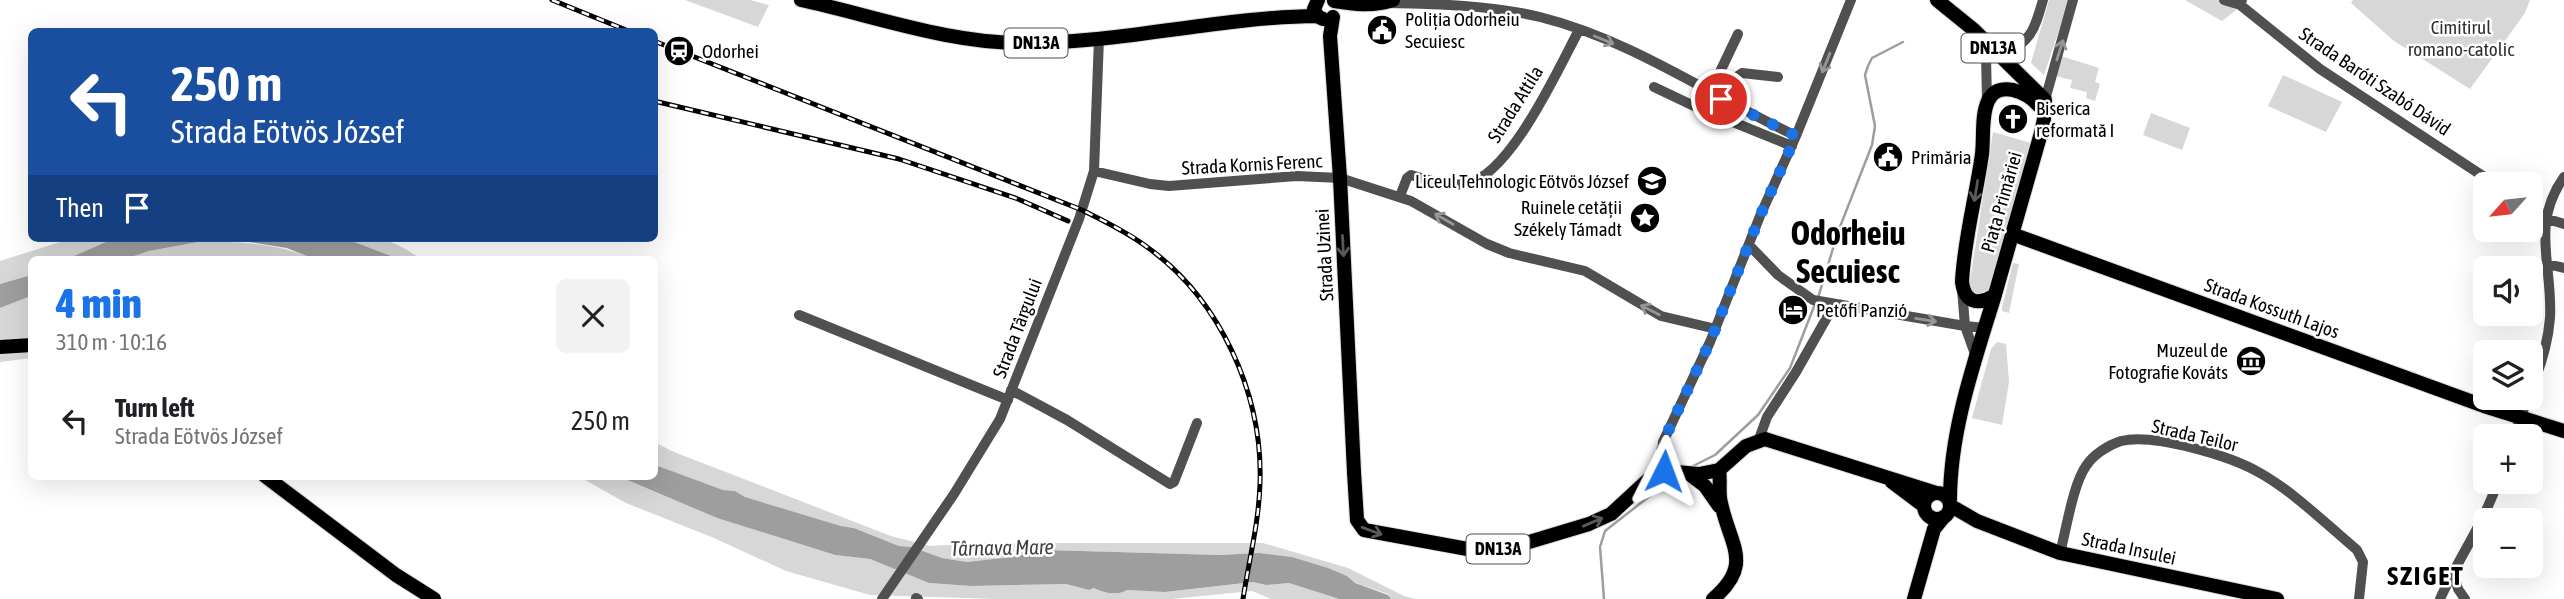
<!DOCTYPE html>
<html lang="en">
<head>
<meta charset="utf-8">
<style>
  body { margin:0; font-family:"Asap Condensed",sans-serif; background:#f2f2f2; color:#202124; height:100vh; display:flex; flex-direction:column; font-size:26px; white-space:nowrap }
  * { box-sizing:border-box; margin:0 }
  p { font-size:23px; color:#757577 }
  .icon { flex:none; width:38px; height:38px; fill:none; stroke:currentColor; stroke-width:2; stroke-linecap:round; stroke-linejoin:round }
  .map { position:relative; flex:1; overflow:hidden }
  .drawer { position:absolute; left:28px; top:256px; width:630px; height:224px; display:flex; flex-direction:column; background:#fff; border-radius:10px; box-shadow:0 7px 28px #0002 }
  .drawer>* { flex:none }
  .top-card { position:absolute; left:28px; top:28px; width:630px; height:214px; border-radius:10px; box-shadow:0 7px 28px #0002; background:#1a4fa0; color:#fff; overflow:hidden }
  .needle { width:46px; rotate:243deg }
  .buttons { position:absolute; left:2473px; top:172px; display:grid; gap:14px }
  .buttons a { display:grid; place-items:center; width:70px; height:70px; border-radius:10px; background:#fff; box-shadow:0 7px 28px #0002; font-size:35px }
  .pin { position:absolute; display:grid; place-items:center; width:60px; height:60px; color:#fff; margin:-30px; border:4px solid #fff; border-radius:50%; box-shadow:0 2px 7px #0007 }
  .me { position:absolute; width:77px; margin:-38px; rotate:3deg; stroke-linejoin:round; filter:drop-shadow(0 0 5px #0008) }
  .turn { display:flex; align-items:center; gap:24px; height:147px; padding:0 28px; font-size:32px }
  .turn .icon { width:91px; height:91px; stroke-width:2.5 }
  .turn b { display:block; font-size:49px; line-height:60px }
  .then { display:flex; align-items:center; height:66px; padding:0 28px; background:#0003; gap:14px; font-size:26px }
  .round { display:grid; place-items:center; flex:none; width:74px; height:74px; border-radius:10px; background:#f2f2f2 }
  .overview { display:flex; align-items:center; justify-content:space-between; height:119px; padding:0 28px }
  h1 { font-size:42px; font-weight:800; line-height:52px; color:#1a73e8 }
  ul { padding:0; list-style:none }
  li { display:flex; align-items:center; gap:21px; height:91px; padding:0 28px }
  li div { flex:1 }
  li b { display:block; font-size:26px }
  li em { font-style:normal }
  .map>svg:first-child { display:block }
  .green { fill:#d7d7d7 }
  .water { fill:#9e9e9e }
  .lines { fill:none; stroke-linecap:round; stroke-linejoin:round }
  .stream { stroke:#9e9e9e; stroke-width:2.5 }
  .major-casing { stroke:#dbdbdb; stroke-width:16 }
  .minor { stroke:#505050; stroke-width:10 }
  .major { stroke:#000; stroke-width:14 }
  .rail-casing { stroke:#000; stroke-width:5 }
  .rail { stroke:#fff; stroke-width:2.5; stroke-dasharray:8; stroke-linecap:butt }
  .oneway { stroke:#969696 }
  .oneway2 { stroke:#595959 }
  .route { stroke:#1a73e8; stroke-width:12; stroke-dasharray:0 21.6 }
  .labels { text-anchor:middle; stroke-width:5; stroke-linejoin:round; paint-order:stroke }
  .shield { fill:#fff; stroke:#4c4c4c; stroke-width:2 }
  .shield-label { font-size:18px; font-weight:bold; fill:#000 }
  .poi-label { font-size:19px; fill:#000; stroke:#fff; text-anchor:start }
  .park-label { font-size:19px; fill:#2e2e2e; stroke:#fff }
  .street-label { font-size:19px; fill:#000; stroke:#fff }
  .water-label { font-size:21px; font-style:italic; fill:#3f3f3f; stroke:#fff }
  .district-label { font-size:26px; font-weight:bold; letter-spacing:2px; fill:#000; stroke:#fff }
  .town-label { font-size:33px; font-weight:bold; fill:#000; stroke:#fff }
</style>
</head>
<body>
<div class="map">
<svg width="2564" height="599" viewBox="0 0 2564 599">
  <rect width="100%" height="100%" fill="#fff"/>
  <path class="green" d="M685,0H750L769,5L758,27Z
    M2049,0H2069L2044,75L2031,63Z
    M2185,0H2218L2236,10L2222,21Z
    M2353,0H2530L2525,13L2470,89L2394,41L2351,3Z
    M2061,56L2099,68L2095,82L2100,84L2095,101L2086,98L2087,92L2070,88L2072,80L2055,76Z
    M2283,75L2342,102L2326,132L2268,106Z
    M2151,113L2190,128L2182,150L2143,135Z
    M1993,132L2031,143L1990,290L1981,299L1969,288Z
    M73,238H115L67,259H32L31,275L0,284V261Z
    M344,238C382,238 389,237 421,259H399Z
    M209,240C250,244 275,243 314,259H125L149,251Z
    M2013,263L2019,264L2009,313L2002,311V307Z
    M31,296V358L0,362V308Z
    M1997,342L2006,344L2009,382L2002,425L1972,418L1991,349Z
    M654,442L674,452L891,536L930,546L977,543H1263L1348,568L1404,596L1415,599H1391L1388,594L1355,583L1347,576L1292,557L1259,553L1220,555L1046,550L1011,557L967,562L942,558L912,547L899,546L854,528L841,526L745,497L735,491L723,490L661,469L655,465Z
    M578,476H618L717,518L835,555L870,559L929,583L971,586L1066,584L1089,590L1094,588C1103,593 1118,596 1127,590L1165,592L1253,582L1266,585L1289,583L1339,599H1271L1252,591L1172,599H996L870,595L786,571L714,538L626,503Z"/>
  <path class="water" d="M115,238H344L399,259H314L287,248L249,242L209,240L149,251L125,259H67Z
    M31,275V296L0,308V284Z
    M655,465L723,490L735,491L745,497L841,526L854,528L899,546L912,547L942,558L967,562L1011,557L1046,550L1220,555L1259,553L1292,557L1328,568L1347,576L1355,583L1388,595L1391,599H1339L1289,583L1266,585L1253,582L1165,592L1127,590C1118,596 1103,593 1094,588L1089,590L1066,584L971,586L929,583L870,559L835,555L717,518L618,476H654Z"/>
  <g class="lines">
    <path class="stream" d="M1818,298L1838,232L1872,145L1875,126L1865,75L1868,66L1872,58L1903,42
      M1689,468L1715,455L1758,415L1790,368L1815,304
      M1604,599L1600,547L1605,531L1674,477"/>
    <g class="major-casing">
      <path id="major" d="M801,0C875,16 950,44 1026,43C1123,43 1219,17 1317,16
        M1318,0L1314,9L1317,16L1323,19
        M1937,0L1974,30L2037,92L2045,100L2044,119L2041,133C2025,188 2010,243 1994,298C1974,363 1950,431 1950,500
        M1334,1C1353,4 1373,7 1393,0
        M1333,17L1330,36L1340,178L1354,472L1357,520L1364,530L1473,550L1509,548L1589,524L1611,514L1648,480L1664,471L1699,474L1719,470L1746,446L1765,439L1936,493
        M2012,234L2484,406L2564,431
        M1995,295C1978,306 1965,303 1962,282C1964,240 1976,197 1982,154C1984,138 1981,116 1988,101C1997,79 2028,92 2038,105
        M0,347L32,345
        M1688,473L1705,486L1719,506
        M265,476L396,575L434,599
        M1892,482L1924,506
        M1924 506a13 13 0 1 1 26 0a13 13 0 1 1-26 0Z
        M1951,506L1977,521L2060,553L2277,599
        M1713,599C1754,564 1730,546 1721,503C1718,492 1721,481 1719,470
        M1914,599L1934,529L1943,518"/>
    </g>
    <path class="minor" d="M2224,0L2237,4L2242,0
      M1386,3C1438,4 1490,5 1540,17C1632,40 1711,96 1796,136
      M2239,4L2320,69L2495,184
      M1979,39L1986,55L1987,102
      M2002,57C2031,40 2034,32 2043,0
      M1654,87L1696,107L1792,146
      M1710,93L1738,34
      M1721,99L1735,78L1742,73L1778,77
      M2045,100L2073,0
      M1094,171L1150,184L1169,186L1297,176L1340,178L1411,201L1487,244L1509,253L1585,271L1661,316L1716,329
      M1400,196L1407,178L1411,175C1428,180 1447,186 1465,184C1510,177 1559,67 1579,30
      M2530,208L2545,218L2564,224
      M1749,245L1778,275L1813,300L1965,326L1975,354
      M2547,264L2564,268
      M1962,289L1965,326L1985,328
      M799,315L1008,400
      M1011,390L1067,420L1170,484L1174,482L1197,423
      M2530,391C2540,369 2548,342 2550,318C2553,265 2530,225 2564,177
      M2514,436L2528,397
      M1759,439L1767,417L1796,372L1834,305
      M1664,471L1662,453L1663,442L1710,342L1760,216L1796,136L1851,0
      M2060,553C2066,531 2073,484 2086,466C2093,455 2108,445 2121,441C2154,433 2231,456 2260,473C2294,492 2327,525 2357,550L2363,562L2359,599
      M2453,570L2458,589L2465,599
      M916,598L918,599
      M882,599L954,494L1000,419L1079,219L1094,171L1099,38
      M2440,599C2458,559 2484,523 2498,481"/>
    <use href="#major" class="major"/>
    <g class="rail-casing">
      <path id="rail" d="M552,0L631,32
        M654,41L1082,210C1104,221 1127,232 1147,247C1220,299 1263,394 1260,483C1259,522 1249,560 1243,599
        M654,63H655
        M654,101L899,159L1018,199L1068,221"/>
    </g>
    <use href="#rail" class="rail"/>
  </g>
  <defs><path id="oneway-shaft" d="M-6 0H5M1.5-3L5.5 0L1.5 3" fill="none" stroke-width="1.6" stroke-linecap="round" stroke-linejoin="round" transform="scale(1.75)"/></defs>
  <g class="oneway">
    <use href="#oneway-shaft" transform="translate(1604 40) rotate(22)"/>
    <use href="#oneway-shaft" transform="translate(2060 50) rotate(-72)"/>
    <use href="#oneway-shaft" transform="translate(1826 63) rotate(112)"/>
    <use href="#oneway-shaft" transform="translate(1444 219) rotate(-150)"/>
    <use href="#oneway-shaft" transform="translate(1650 310) rotate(-153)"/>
    <use href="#oneway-shaft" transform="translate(1926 320) rotate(9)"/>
  </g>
  <g class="oneway2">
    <use href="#oneway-shaft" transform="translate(1976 191) rotate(99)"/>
    <use href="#oneway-shaft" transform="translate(1343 246) rotate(87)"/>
    <use href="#oneway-shaft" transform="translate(1593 522) rotate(-23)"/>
    <use href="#oneway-shaft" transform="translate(1372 531) rotate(20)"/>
  </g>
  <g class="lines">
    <path class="route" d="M1664,471L1662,453L1663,442L1710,342L1760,216L1796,136L1721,99"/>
  </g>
  <defs>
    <g id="civic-disc" transform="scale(1.575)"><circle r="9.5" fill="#000" stroke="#fff"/><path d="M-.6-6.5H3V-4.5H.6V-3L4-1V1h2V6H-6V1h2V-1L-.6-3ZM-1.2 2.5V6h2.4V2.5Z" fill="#fff"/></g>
    <g id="station-disc" transform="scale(1.575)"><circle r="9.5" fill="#000" stroke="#fff"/><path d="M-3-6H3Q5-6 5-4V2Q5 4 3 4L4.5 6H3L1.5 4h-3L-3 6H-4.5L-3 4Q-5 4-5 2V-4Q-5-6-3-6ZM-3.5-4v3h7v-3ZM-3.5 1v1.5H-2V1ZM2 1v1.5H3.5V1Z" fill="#fff"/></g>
    <g id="church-disc" transform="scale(1.575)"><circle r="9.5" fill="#000" stroke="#fff"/><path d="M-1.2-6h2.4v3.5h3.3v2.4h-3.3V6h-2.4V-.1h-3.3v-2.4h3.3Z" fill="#fff"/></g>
    <g id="school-disc" transform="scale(1.575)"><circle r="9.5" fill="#000" stroke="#fff"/><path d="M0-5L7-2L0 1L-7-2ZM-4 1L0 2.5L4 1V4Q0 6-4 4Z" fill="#fff"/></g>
    <g id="sight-disc" transform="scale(1.575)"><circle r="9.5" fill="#000" stroke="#fff"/><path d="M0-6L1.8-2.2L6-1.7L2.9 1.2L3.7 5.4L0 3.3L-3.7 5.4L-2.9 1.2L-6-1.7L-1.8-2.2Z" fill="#fff"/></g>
    <g id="hotel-disc" transform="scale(1.575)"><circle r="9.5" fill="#000" stroke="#fff"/><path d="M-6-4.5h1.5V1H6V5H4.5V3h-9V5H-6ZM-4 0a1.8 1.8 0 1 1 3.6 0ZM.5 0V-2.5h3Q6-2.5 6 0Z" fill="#fff"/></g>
    <g id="museum-disc" transform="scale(1.575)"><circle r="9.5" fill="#000" stroke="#fff"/><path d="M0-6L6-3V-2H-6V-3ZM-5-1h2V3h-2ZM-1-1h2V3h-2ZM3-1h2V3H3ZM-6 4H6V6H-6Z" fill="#fff"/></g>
  </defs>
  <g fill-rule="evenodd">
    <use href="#civic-disc" x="1382" y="30"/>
    <use href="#station-disc" x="679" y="51"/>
    <use href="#church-disc" x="2013" y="119"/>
    <use href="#civic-disc" x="1888" y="157"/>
    <use href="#school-disc" x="1652" y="181"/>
    <use href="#sight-disc" x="1645" y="218"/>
    <use href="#hotel-disc" x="1793" y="310"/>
    <use href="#museum-disc" x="2251" y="361"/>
  </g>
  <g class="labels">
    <g class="shield">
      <rect x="1004.5" y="28.5" width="63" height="29" rx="5"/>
      <rect x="1961.5" y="33.5" width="63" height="29" rx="5"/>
      <rect x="1466.5" y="534.5" width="63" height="29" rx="5"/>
    </g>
    <g class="shield-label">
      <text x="1036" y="49">DN13A</text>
      <text x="1993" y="54">DN13A</text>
      <text x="1498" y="555">DN13A</text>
    </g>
    <g class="poi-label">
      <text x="1405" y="26">Poliția Odorheiu<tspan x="1405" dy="22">Secuiesc</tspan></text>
      <text x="702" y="58">Odorhei</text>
      <text x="2036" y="115">Biserica<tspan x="2036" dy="22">reformată I</tspan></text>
      <text x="1911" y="164">Primăria</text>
      <text x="1629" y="188" text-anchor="end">Liceul Tehnologic Eötvös József</text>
      <text x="1622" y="214" text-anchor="end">Ruinele cetății<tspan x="1622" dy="22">Székely Támadt</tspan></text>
      <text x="1816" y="317">Petőfi Panzió</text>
      <text x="2228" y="357" text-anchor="end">Muzeul de<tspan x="2228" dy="22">Fotografie Kováts</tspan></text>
    </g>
    <g class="park-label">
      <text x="2461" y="34">Cimitirul<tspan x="2461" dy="22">romano-catolic</tspan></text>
    </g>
    <g class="street-label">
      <text transform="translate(2375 81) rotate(34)" y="7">Strada Baróti Szabó Dávid</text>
      <text transform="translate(1515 104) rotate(-58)" y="7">Strada Attila</text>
      <text transform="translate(1252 164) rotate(-3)" y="7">Strada Kornis Ferenc</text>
      <text transform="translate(2001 202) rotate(-74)" y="7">Piața Primăriei</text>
      <text transform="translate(1324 255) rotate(-93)" y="7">Strada Uzinei</text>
      <text transform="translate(2272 308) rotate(20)" y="7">Strada Kossuth Lajos</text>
      <text transform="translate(1017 328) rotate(-69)" y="7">Strada Târgului</text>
      <text transform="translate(2195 435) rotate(13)" y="7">Strada Teilor</text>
      <text transform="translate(2129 548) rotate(12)" y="7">Strada Insulei</text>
    </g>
    <g class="water-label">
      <text transform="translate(1002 548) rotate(-1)" y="7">Târnava Mare</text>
    </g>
    <g class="district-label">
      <text x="2426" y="585">SZIGET</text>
    </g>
    <g class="town-label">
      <text x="1848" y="245">Odorheiu<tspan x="1848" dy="38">Secuiesc</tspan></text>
    </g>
  </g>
</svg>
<div class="buttons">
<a><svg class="needle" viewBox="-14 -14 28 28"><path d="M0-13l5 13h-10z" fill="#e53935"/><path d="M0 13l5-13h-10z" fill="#757577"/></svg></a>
<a><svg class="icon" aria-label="sound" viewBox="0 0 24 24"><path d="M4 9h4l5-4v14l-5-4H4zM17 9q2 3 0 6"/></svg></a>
<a><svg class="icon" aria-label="layers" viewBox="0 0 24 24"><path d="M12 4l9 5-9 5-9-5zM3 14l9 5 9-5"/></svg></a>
<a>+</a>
<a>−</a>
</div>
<div class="pin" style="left:1721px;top:99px;background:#d93025"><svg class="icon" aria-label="arrive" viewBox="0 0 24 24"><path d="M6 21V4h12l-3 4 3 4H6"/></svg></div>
<svg class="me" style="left:1664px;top:471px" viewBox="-20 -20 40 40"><path d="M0-17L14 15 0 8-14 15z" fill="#1a73e8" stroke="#fff" stroke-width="4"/></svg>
<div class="top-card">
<div class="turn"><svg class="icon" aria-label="left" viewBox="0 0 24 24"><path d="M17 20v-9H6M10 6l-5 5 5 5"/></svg><div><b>250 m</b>Strada Eötvös József</div></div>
<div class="then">Then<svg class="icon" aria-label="arrive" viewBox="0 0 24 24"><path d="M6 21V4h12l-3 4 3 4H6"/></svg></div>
</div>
<section class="drawer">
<div class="overview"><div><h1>4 min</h1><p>310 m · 10:16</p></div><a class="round"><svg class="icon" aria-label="close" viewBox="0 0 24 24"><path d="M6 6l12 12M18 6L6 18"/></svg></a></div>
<ul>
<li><svg class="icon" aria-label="left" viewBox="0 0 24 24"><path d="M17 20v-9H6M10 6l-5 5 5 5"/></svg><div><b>Turn left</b><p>Strada Eötvös József</p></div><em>250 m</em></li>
</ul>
</section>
</div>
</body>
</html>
